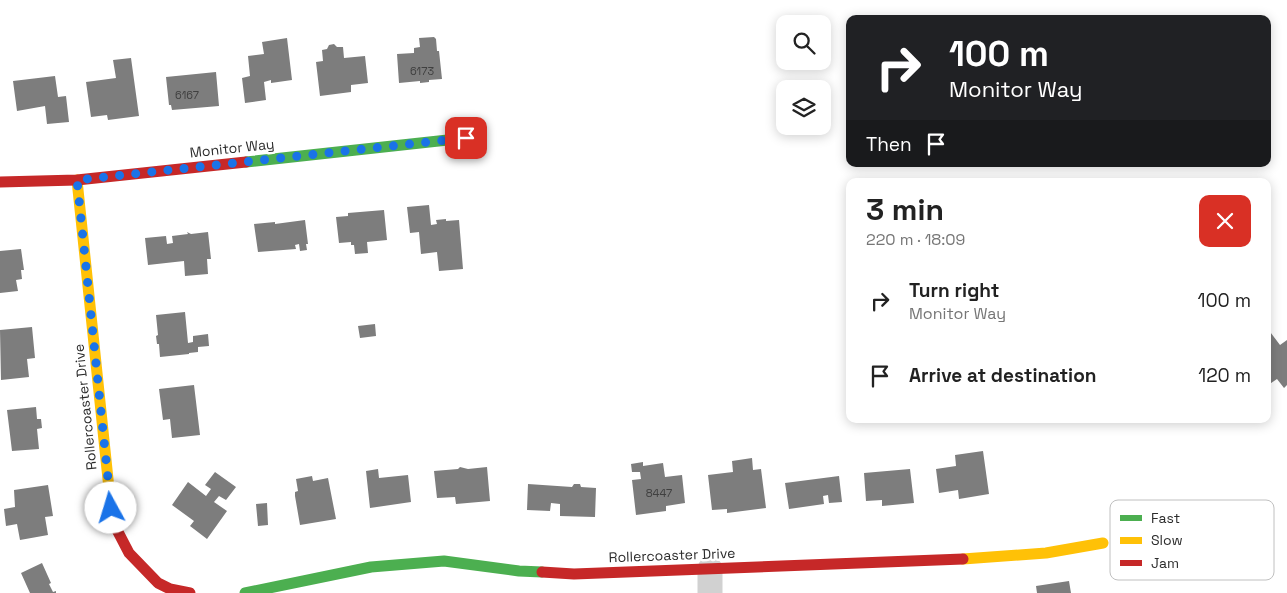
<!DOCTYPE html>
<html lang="en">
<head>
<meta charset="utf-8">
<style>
  body { margin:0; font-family:"Space Grotesk",sans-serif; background:#f2f2f2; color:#222; height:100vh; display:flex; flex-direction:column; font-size:19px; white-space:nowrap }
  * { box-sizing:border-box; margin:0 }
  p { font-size:16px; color:#767676 }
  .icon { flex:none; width:28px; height:28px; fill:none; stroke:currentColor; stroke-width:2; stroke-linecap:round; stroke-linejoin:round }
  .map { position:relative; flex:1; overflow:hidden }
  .drawer { position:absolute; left:846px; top:178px; width:425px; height:245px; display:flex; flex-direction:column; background:#fff; border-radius:10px; box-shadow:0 2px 12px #0003 }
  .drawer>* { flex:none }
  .guide { position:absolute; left:846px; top:15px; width:425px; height:152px; border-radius:10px; box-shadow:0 2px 12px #0003; background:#202124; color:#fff; overflow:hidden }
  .controls { position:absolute; left:776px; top:15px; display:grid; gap:10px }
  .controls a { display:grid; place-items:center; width:55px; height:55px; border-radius:10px; background:#fff; box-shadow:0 2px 12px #0003; font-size:25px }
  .pin { position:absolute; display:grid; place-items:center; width:42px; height:42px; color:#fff; margin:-21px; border-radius:10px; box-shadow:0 2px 8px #0006 }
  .me { position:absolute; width:55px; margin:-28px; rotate:354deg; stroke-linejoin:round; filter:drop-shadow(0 0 4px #0008) }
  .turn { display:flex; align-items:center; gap:18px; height:105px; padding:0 20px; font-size:22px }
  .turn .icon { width:65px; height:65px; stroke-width:2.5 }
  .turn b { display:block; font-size:35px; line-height:42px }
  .then { display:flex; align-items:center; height:48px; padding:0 20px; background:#0003; gap:10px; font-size:19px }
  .round { display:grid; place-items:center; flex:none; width:52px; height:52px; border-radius:10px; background:#f2f2f2 }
  .headline { display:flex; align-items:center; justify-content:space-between; height:85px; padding:0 20px }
  h1 { font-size:30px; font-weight:700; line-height:38px }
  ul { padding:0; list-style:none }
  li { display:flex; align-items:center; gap:15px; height:75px; padding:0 20px }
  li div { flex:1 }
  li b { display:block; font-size:19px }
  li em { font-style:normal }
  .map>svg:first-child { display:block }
  .building { fill:#7d7d7d }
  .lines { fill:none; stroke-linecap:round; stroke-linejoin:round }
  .street { stroke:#d1d1d1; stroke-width:25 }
  .fast { stroke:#4caf50; stroke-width:11 }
  .slow { stroke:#ffc107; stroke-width:11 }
  .jam { stroke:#c62828; stroke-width:11 }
  .route { stroke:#1a73e8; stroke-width:9; stroke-dasharray:0 16.2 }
  .labels { text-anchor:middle; stroke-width:5; stroke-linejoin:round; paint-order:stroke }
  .number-label { font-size:11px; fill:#404040 }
  .street-label { font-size:14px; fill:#2c2c2c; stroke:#fff }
  .key { fill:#fff; stroke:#c0c0c0; stroke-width:1 }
  .key-label { font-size:14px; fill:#2c2c2c }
</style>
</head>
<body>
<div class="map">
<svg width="1287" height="593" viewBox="0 0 1287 593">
  <rect width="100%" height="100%" fill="#fff"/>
  <path class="building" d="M434,37L436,39L437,51H439L442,79L429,80V82L420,83V81L399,83L397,54L414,53V48L420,47L419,38Z
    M287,38L292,80L271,83V80L264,82L266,100L245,103L242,78L250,76L248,56L264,54L262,42Z
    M334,44L337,47H343L344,58L365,56L368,83L351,85V92L320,96L316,62L323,61L322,50L327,49L329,45Z
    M131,58L139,116L108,120L107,115L91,117L86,82L116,78L113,60Z
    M216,72L219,106L172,110L171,105H169L166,77Z
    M55,76L58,97L66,96L69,122L47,124L45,106L17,111L13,81Z
    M429,205L431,225L437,224L436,220L446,219V221L459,220L463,269L439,271L437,252L421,254L419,232L410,233L407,207Z
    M384,210L387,240L367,242L368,253L355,254L354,245H351V242L339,243L336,217L348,216V213Z
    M305,220L308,244H306L307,250L300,251L299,244L295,245L296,249L258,252L254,224L275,222V224Z
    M187,232L191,234L208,232L211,259H207L208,274L185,276L184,261L148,265L145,238L166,236L167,244L173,243L172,236L188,234Z
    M21,249L24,270H21L22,279L16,280L18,291L0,293V251Z
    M185,312L188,343L193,342V336L208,334L209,346L198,347V352L189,353V354L160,357L159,344H157L156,336L158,335L156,315Z
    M375,324L376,336L360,338L358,326Z
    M32,327L35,358L27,359L29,377L1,380L0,330Z
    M1268,329L1280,345L1287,340V385L1284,388L1277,379L1268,385Z
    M194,385L200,435L172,438L170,419L163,420L159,389Z
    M36,407L37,419H41L42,428L37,429L39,449L12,451L7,410Z
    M983,451L989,494L959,499L958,490L939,493L936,469L956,466L955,455Z
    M752,458L753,470L761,469L766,508L727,513V509L712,510L708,475L733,472L732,461Z
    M643,462V466L663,463L665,477L682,475L685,503L666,506V511L636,515L632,480L641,479L640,472H632L631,464Z
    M460,467L468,469L487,467L490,501L456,504L455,497L437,498L434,471L458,469Z
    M378,469L379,478L408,475L411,502L370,508L366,471Z
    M910,469L914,503L882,506V500L866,501L864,473Z
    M215,472L236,487L226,500L219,496L214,502L227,511L207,539L190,526L194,521L172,505L188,482L206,496L211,489L205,485Z
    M312,476L313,481L328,478L336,519L300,525L295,496V492L298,491L296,479Z
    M839,476L842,502L829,503L828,495L823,496L824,504L789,509L785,483Z
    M528,484L572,487L574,484H580L581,487L596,488L595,517L560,516V504L551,503L550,511L527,510Z
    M48,485L53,516L45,517L48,535L20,540L17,524L6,526L4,509L15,507L14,490Z
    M267,503L268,525L258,526L256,504Z
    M42,563L51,583L49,584L53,592L56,591V593H30L21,573Z
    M1069,581L1071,593H1037L1036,586Z"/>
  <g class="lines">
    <path class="street" d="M710,593V569"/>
    <path class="fast" d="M246,162L466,138
      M245,593L371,567L444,561L519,571L542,572"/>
    <path class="slow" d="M77,180L111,508L116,528
      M963,559L1046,553L1103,543"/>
    <path class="jam" d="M0,182L77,180L246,162
      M116,528L129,553L158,583L170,589L190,593
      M542,572L574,574L963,559"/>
  </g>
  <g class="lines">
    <path class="route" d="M111,508L77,180L466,138"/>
  </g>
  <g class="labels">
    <g class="number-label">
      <text x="422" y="75">6173</text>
      <text x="187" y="99">6167</text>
      <text x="659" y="497">8447</text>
    </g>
    <g class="street-label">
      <text transform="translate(232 148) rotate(-6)" y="5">Monitor Way</text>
      <text transform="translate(85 407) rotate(-96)" y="5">Rollercoaster Drive</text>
      <text transform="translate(672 555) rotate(-2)" y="5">Rollercoaster Drive</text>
    </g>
  </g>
  <rect x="1110" y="500" width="164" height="80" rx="8" class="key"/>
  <rect x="1120" y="515" width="22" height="6" fill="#4caf50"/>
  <rect x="1120" y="537" width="22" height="7" fill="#ffc107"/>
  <rect x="1120" y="560" width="22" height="6" fill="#c62828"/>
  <g class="key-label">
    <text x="1151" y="523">Fast</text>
    <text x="1151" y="545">Slow</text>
    <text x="1151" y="568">Jam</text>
  </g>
</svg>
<div class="controls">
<a><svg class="icon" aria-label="search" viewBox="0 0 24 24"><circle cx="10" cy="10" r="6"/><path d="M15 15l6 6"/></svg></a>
<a><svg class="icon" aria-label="layers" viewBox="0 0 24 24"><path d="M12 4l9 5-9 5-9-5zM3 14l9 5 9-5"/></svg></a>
</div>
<div class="pin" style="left:466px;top:138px;background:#d93025"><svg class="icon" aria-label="arrive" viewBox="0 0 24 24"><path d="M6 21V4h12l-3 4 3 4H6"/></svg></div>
<svg class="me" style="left:111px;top:508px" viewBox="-20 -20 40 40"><circle r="19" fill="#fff"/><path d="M0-13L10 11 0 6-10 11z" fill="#1a73e8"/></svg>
<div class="guide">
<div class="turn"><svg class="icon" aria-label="right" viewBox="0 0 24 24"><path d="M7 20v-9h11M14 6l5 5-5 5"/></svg><div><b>100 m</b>Monitor Way</div></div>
<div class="then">Then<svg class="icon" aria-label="arrive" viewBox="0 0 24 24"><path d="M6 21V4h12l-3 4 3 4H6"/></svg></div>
</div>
<section class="drawer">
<div class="headline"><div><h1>3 min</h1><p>220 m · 18:09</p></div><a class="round" style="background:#d93025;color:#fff"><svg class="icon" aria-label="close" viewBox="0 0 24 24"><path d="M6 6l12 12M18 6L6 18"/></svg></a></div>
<ul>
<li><svg class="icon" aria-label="right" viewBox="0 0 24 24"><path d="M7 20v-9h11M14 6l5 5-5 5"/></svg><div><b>Turn right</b><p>Monitor Way</p></div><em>100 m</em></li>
<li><svg class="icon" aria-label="arrive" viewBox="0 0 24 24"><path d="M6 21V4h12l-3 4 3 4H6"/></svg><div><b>Arrive at destination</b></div><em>120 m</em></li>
</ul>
</section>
</div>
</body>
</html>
